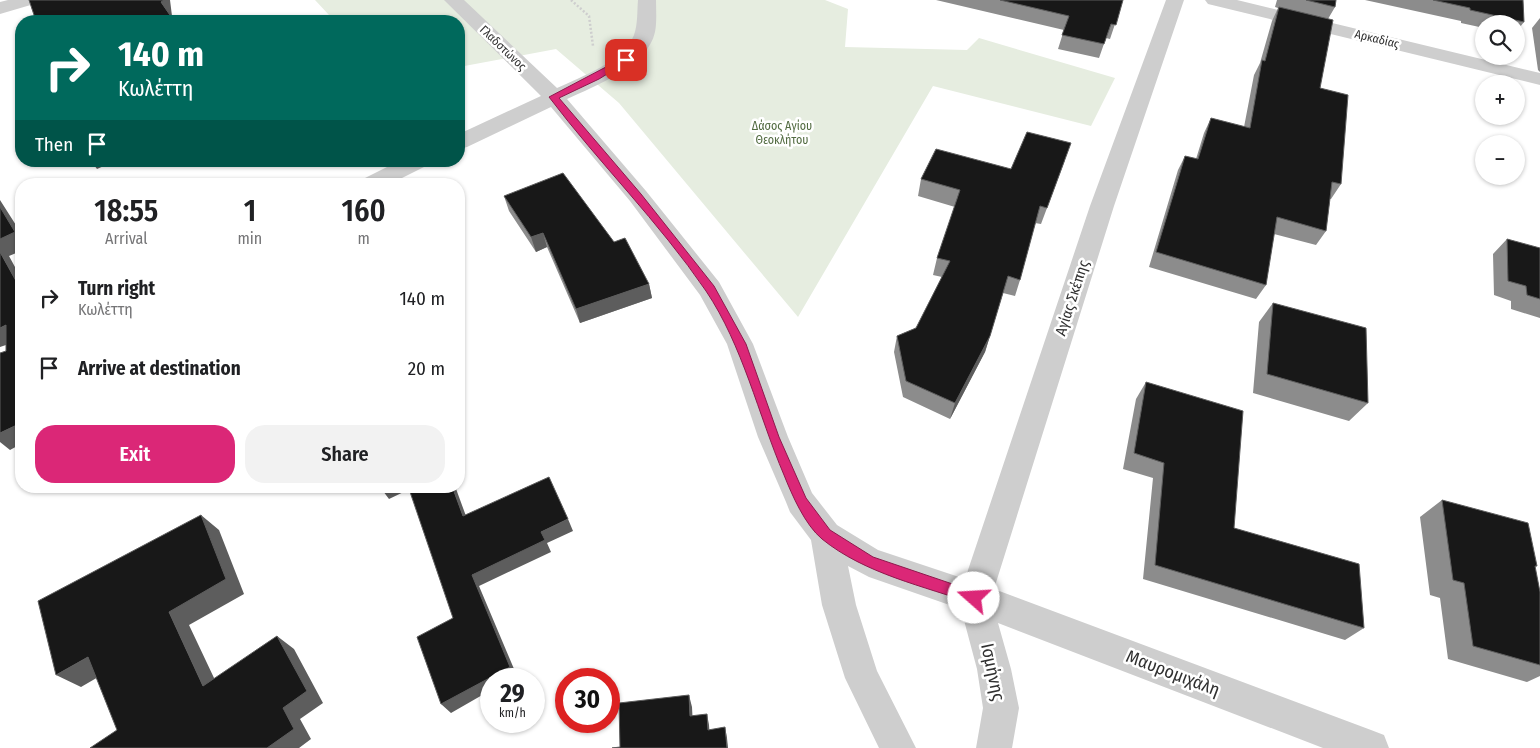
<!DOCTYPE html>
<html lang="en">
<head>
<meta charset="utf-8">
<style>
  body { margin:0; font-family:"Fira Sans Condensed",sans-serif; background:#f2f2f2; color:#202124; height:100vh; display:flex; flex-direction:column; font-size:19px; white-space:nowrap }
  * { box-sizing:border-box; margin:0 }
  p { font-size:16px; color:#757577 }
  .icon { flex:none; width:28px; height:28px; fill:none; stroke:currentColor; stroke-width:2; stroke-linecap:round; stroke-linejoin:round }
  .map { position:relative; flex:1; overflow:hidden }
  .details { position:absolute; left:15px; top:178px; width:450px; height:315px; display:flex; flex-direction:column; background:#fff; border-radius:20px; box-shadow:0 1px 4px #0004 }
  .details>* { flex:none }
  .hud { position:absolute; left:15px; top:15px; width:450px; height:152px; border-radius:20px; box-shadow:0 1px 4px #0004; background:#00695c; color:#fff; overflow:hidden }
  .tools { position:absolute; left:1475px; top:15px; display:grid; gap:10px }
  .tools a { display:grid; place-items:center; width:50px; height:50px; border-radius:50%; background:#fff; box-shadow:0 1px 4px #0004; font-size:25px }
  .speed { position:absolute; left:480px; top:668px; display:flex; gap:10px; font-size:25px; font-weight:700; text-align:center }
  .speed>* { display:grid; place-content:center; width:65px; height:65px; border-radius:50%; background:#fff; box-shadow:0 1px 4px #0004; line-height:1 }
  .speed small { font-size:12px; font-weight:400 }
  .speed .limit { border:8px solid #d22; background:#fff; color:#111 }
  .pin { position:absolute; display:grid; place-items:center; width:42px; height:42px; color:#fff; margin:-21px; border-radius:10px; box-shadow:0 2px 8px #0006 }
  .me { position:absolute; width:55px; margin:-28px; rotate:289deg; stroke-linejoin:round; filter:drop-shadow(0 0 4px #0008) }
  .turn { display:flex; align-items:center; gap:18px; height:105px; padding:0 20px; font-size:22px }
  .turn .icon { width:65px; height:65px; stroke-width:2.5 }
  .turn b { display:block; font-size:35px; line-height:42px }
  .then { display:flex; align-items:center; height:48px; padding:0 20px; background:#0003; gap:10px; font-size:19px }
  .eta { display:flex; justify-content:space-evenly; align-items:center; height:85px; text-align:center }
  .eta b { font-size:30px; font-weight:600; line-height:35px }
  .action { display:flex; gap:10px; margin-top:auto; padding:10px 20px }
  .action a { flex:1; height:58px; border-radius:20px; background:#db2777; color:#fff; font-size:20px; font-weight:600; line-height:58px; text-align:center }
  .action a+a { background:#f2f2f2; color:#202124 }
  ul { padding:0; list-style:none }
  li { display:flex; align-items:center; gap:15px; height:70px; padding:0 20px }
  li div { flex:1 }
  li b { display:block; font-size:19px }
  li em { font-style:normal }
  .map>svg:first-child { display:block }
  .green { fill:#e6ede0 }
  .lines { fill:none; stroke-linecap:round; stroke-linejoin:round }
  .path { stroke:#cecece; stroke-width:2.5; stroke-dasharray:2 2; stroke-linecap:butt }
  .minor { fill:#cecece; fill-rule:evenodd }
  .wall { fill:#8c8c8c }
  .shaded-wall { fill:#5d5d5d }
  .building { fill:#181818; stroke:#5d5d5d }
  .route { fill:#db2777; stroke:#8e194d }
  .labels { text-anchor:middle; stroke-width:5; stroke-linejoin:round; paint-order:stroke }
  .far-street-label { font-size:12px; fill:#313131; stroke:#fff }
  .far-park-label { font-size:12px; fill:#526b41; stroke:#fff }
  .street-label { font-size:15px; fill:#313131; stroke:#fff }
  .near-street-label { font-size:18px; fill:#313131; stroke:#fff }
</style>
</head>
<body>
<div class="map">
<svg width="1540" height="748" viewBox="0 0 1540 748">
  <rect width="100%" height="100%" fill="#fff"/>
  <path class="green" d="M315,0H825L848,9L845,47L967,50L979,38L1115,78L1091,126L933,86L798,317L619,103L556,49L459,67V21H317L329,15Z"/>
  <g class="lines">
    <path class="path" d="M571,0L589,16L593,46"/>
    <path class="minor" d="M8,0H37L34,4L0,14V2Z
      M444,0H464L557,88C581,77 624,61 634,35C638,24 637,11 638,0H656C656,10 657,22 655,32C648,66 595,86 567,99L646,191L719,282L753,344L788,437L812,493L837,525L878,550L965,579L1090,206L1166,0H1184L1114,206L994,589L1371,730L1384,735L1389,748H1323L998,623L1011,669L1019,708L1012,748H976L983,708L977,669L961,609L869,577L848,566L856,605L877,671L916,748H879L845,678L822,605L811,540L790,512L786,502L758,437L727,344L700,295L630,201L551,107L467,147L459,149V134L541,96Z
      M1205,0H1237L1540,73V85L1208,4Z
      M399,161H429L426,166L390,184H360L363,179Z"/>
  </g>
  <path class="wall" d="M936,0H1123L1110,39L1106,38L1099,58L1058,49L1064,30Z
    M1277,0H1336L1335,7L1328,19L1320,88L1341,184L1331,199H1330L1326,231L1316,245L1274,234L1266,285L1256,299L1149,267L1178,170L1185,156L1196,159L1204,133L1211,118L1244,127L1254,75L1260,63L1272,21L1278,8L1275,7Z
    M1365,0H1523L1524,22L1516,32V24H1484V28L1461,23V21Z
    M1540,18V72L1538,70L1532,28Z
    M1065,160L1041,224L1035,223L1020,280L1015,296L1003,293L985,352L950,419L903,397L894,352L897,336L916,328L942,277L933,275L937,258L955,207L918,196L921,179L1011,169Z
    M504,196L614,242L649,284L652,298L580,323L547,247L536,252L509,211Z
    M1507,239L1540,248V318L1511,309V301L1494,295L1493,254Z
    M1273,303L1368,403L1349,421L1253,393L1259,322Z
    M1146,382L1234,528L1364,628L1345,640L1143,579L1153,478L1123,469L1136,399Z
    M1442,500L1537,566L1535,567L1540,592V676L1527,682L1448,659L1440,598L1430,595L1420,517Z"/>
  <path class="shaded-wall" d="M163,0H170L172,16H170L161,2Z
    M91,161H115L97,169Z
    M0,200L21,233V251L9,256L21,278V290L0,252Z
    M543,233L547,247L536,252L531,237Z
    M649,284L652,298L580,323L576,309Z
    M6,325L21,340L0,347V328Z
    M990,336L985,352L950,419L955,403Z
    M21,423V444L10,450L0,442V433Z
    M411,486L412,488L389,499L380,487Z
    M452,486H455L470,527L463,516Z
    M201,515L219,530L244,594L189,625L223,697L203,686L169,612Z
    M568,519L573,531L547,543L551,552L479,586L517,676L512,679H491V690L451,713L441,704L472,575L541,532Z
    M277,636L294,649L323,703L300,719L311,739L299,748H267Z
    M88,657L112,669L81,687L56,675Z
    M689,695L692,707L693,727L690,716Z
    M707,714L709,725L710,740L708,730Z
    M725,727L727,738L728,748H727Z"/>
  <path class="building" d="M29,0H163V1L161,2L174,21H36Z
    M1000,0H1123L1116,25L1111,24L1104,44L1062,35L1069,16Z
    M1306,0H1336L1335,7Z
    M1433,0H1523L1524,22L1470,10V8Z
    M1279,7L1333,20L1320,88L1348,95L1341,184L1332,182L1326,231L1277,217L1266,285L1156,252L1185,156L1198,159L1211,118L1250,128L1262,60L1265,61Z
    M1027,132L1071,143L1047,208L1040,206L1020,280L1008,276L990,336L955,403L906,381L897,336L916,328L950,261L937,258L960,190L921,179L936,149L1011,169Z
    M563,173L614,242L625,238L649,284L576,309L543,233L531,237L504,196Z
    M0,207L15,232L0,239Z
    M1507,239L1540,248V299L1527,295L1526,286L1508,281Z
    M0,252L21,290V423L0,433V353L6,351V325L0,328Z
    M1273,303L1366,328L1368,403L1267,374Z
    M1146,382L1243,411L1234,528L1359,564L1364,628L1155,565L1164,463L1134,453Z
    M549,477L568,519L541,532L545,540L472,575L510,667L441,704L417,637L453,618L408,486H452L463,516Z
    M1442,500L1528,523L1537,566H1535L1540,592V665L1473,646L1464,583L1453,580Z
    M201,515L226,579L169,612L203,686L277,636L307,691L283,708L294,729L267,748H90L117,730L88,657L56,675L38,601Z
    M689,695L690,716L707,714L708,730L725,727L727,748H612L620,747L619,703Z"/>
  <path class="route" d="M623,58L630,60L599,79L559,98L641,194L714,286L746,344L779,437L806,498L830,530L873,557L979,593L981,598L979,602L974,604C924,586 865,574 822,539C805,525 792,495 784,475C758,414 743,346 706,291C659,222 599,163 549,97Z"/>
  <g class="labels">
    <g class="far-street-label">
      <text transform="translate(1377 39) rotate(14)" y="4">Αρκαδίας</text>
      <text transform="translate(503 48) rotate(44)" y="4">Γλαδστώνος</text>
    </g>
    <g class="far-park-label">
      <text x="782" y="130">Δάσος Αγίου<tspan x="782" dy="14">Θεοκλήτου</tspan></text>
    </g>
    <g class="street-label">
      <text transform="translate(1072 298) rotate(-72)" y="5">Αγίας Σκέπης</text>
    </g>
    <g class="near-street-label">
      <text transform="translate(993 672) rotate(78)" y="6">Ισμήνης</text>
      <text transform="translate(1173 673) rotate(21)" y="6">Μαυρομιχάλη</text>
    </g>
  </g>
</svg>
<div class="tools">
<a><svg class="icon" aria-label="search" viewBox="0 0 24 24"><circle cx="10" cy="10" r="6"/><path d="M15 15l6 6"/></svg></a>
<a>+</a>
<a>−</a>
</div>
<div class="speed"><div>29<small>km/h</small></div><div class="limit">30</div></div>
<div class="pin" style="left:626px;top:60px;background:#d93025"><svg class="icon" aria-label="arrive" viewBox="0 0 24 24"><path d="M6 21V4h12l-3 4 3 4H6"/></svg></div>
<svg class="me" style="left:974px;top:598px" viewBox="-20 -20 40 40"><circle r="19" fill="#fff"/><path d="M0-13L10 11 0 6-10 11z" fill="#db2777"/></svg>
<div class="hud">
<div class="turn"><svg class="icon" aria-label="right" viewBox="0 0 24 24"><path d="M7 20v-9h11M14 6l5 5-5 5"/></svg><div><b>140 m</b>Κωλέττη</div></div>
<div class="then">Then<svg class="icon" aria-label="arrive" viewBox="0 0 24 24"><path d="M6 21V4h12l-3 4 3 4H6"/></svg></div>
</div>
<section class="details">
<div class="eta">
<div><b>18:55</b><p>Arrival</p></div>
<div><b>1</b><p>min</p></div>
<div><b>160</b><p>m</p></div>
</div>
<ul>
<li><svg class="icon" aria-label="right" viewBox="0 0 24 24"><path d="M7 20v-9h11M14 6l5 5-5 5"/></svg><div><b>Turn right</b><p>Κωλέττη</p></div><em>140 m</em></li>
<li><svg class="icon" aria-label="arrive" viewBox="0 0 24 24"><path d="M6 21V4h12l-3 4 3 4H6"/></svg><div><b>Arrive at destination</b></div><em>20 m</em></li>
</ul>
<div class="action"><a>Exit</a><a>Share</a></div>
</section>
</div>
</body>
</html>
